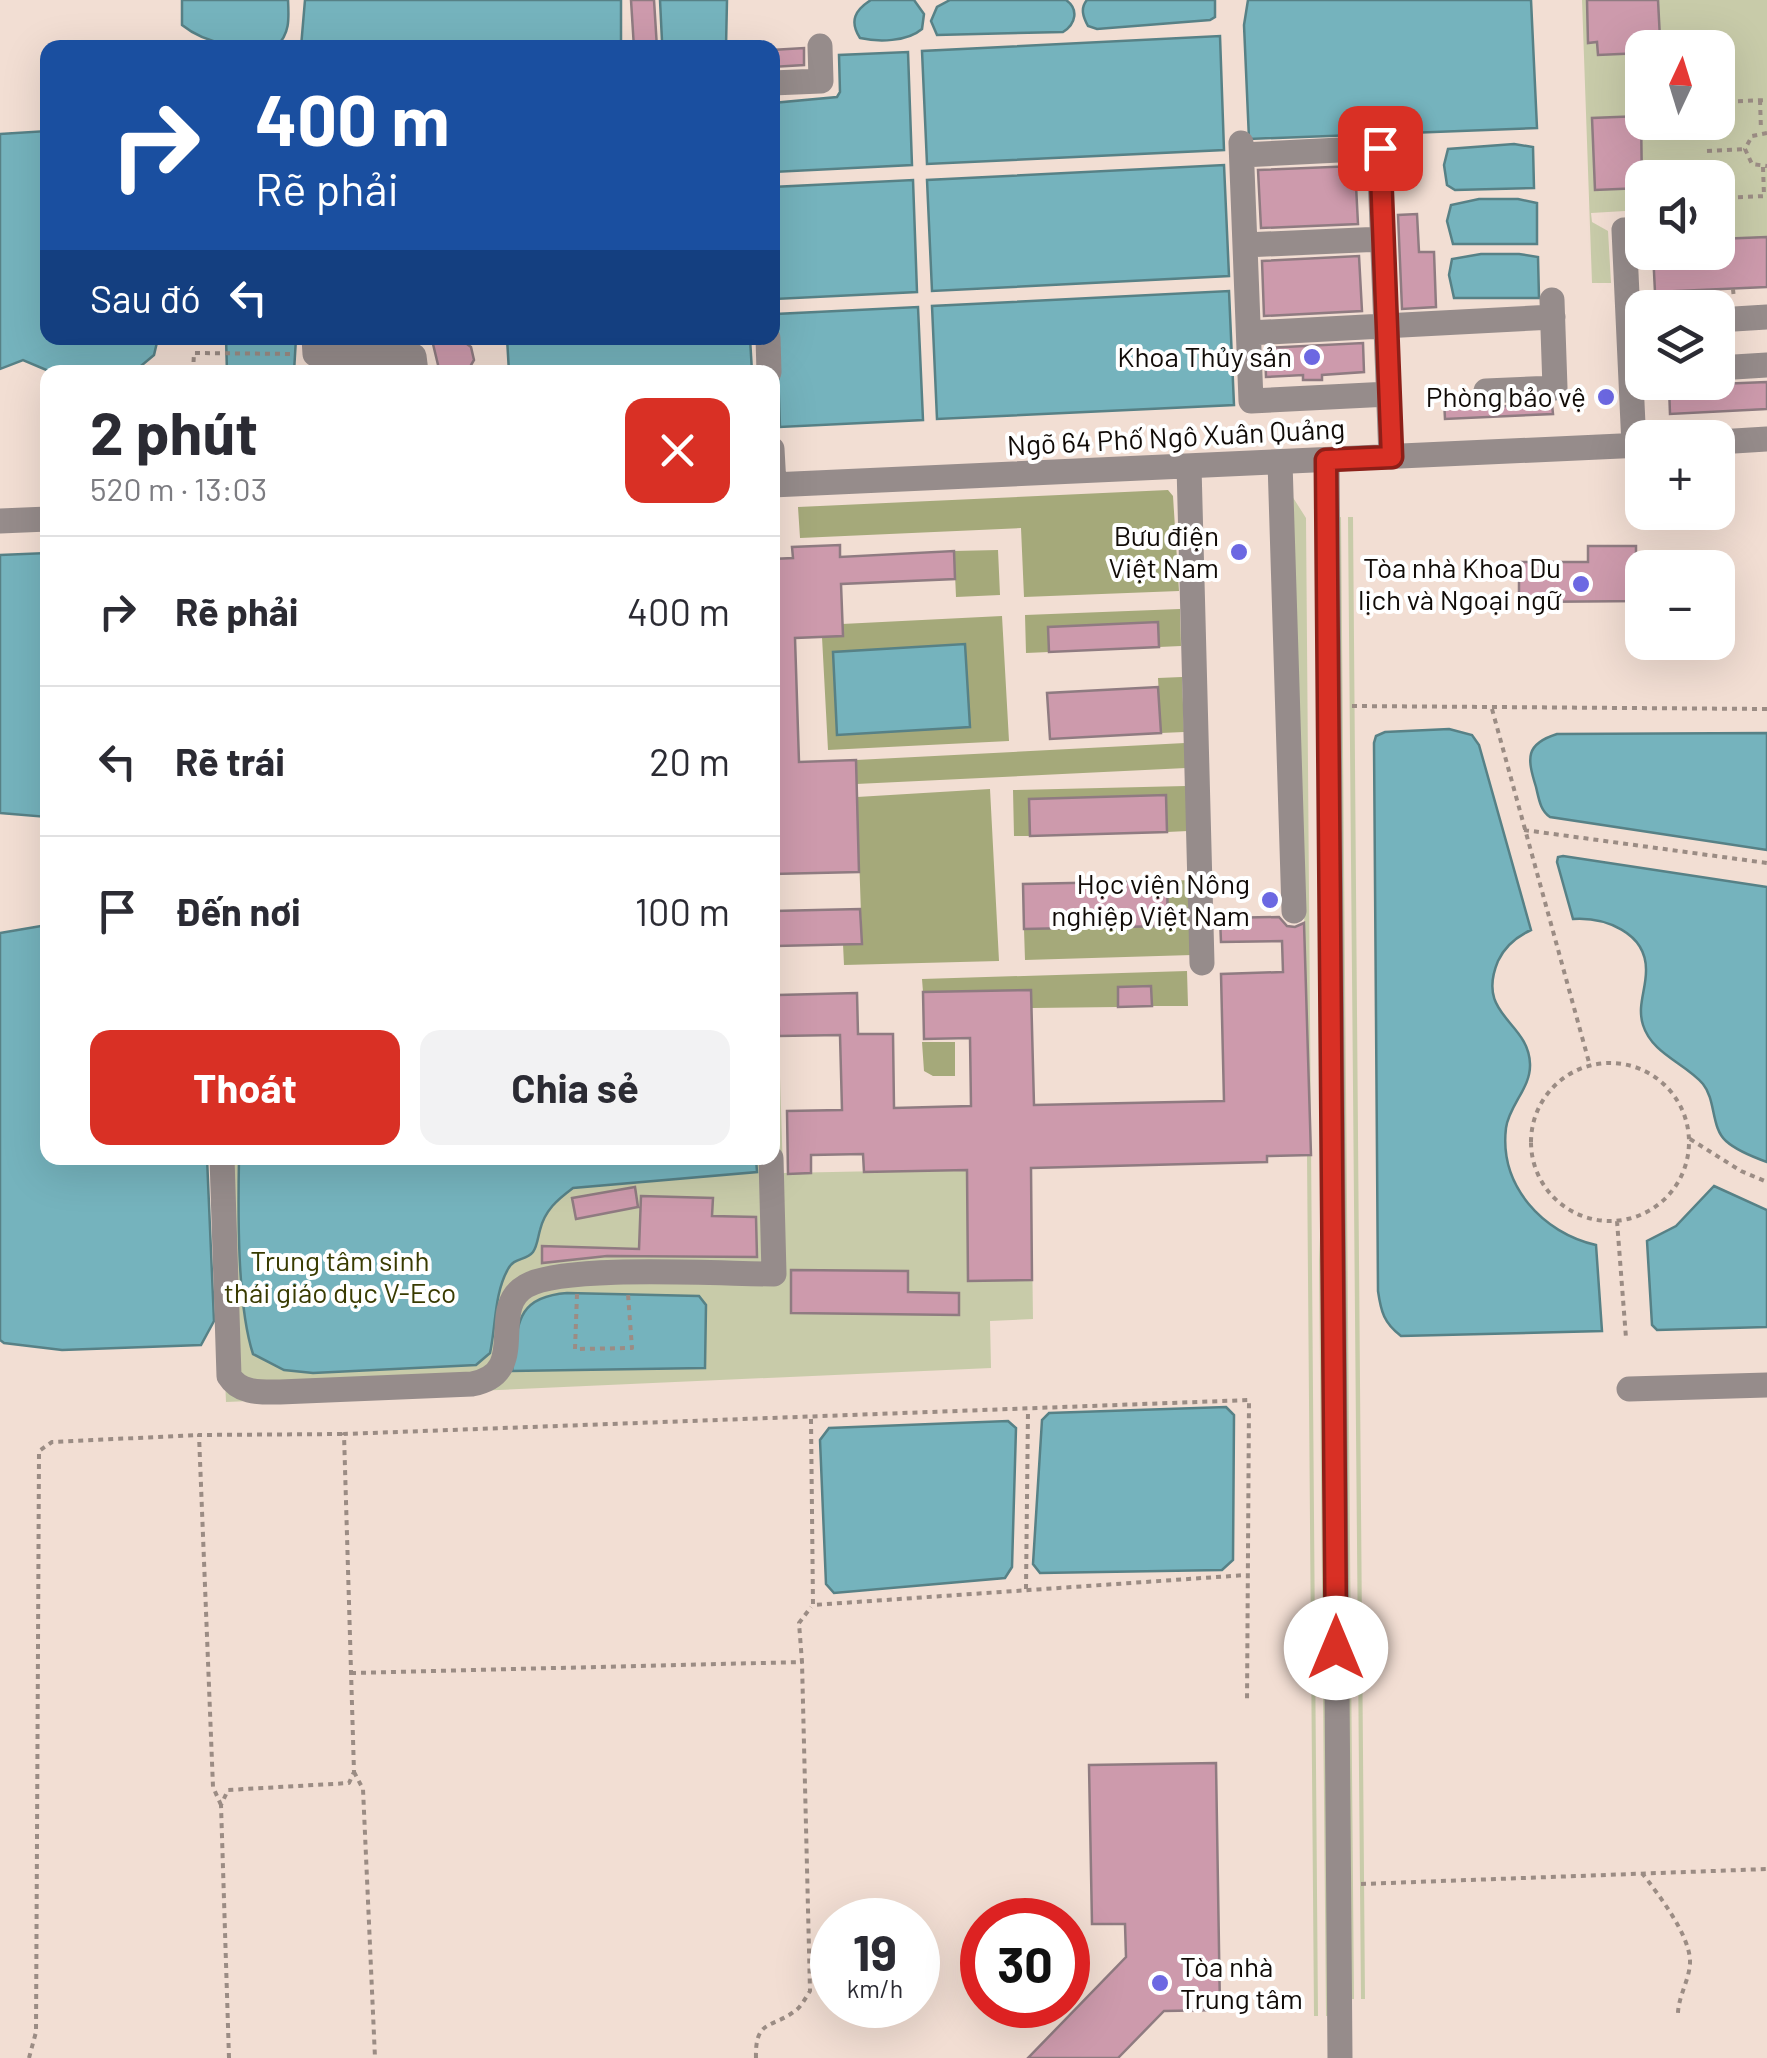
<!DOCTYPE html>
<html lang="vi">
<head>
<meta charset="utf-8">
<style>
  body { margin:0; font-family:Barlow,sans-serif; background:#f2f2f3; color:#2b2b33; height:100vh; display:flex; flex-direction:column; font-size:38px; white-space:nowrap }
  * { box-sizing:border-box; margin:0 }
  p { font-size:32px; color:#7c7c81 }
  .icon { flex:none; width:55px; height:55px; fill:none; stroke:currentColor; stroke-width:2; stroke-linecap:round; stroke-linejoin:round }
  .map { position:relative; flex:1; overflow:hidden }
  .side { position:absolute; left:40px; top:365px; width:740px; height:800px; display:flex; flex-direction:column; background:#fff; border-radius:20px; box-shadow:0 10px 40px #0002 }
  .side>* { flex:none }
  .banner { position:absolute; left:40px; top:40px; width:740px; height:305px; border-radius:20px; box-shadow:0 10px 40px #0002; background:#1a4fa0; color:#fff; overflow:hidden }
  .needle { width:65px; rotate:4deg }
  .buttons { position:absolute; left:1625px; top:30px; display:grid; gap:20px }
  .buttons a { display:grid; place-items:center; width:110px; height:110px; border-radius:20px; background:#fff; box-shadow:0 10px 40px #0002; font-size:50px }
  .speed { position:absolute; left:810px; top:1898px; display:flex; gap:20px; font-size:50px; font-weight:700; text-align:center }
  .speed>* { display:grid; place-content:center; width:130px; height:130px; border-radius:50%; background:#fff; box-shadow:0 10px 40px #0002; line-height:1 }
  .speed small { font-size:25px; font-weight:400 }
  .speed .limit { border:15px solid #d22; background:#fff; color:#111 }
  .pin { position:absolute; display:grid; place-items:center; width:85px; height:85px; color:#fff; margin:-42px; border-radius:20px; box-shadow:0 5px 15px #0006 }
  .me { position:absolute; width:110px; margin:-55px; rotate:0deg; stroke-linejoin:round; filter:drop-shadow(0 0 8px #0008) }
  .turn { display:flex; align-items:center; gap:35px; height:210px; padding:0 50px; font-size:45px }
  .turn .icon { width:130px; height:130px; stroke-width:2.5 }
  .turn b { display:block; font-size:70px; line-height:85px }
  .then { display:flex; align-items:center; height:95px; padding:0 50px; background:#0003; gap:20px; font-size:38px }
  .round { display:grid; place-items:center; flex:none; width:105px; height:105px; border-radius:20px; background:#f2f2f3 }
  .headline { display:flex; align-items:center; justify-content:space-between; height:170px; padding:0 50px }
  h1 { font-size:60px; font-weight:700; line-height:75px }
  .cta { display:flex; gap:20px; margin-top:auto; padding:20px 50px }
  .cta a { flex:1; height:115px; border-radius:20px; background:#d93025; color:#fff; font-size:40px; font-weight:700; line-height:115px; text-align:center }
  .cta a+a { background:#f2f2f3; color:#2b2b33 }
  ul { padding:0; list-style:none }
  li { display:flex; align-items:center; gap:30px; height:150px; padding:0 50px; border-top:2px solid #e1e1e2 }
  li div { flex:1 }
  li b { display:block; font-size:38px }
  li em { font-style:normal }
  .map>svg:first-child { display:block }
  .green { fill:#c8cba9; fill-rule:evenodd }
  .forest { fill:#a5a97a; fill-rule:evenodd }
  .water { fill:#75b3bd; stroke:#578186; stroke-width:2.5 }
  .building { fill:#cd9aac; stroke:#8f7b81; stroke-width:2.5 }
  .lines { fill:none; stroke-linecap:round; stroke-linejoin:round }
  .path { stroke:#9b8c84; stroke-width:4; stroke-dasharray:5 5; stroke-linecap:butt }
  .minor { stroke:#968c8b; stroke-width:25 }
  .route-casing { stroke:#8d1f18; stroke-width:25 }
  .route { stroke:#d93025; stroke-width:18 }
  .poi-dot { fill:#6c68e2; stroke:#fff; stroke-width:4 }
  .labels { text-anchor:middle; stroke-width:8; stroke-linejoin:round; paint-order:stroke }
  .poi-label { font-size:28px; fill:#110b07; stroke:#fff; text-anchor:end }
  .street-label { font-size:28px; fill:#110b07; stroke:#fff }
  .park-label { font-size:28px; fill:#393b00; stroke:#fff }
</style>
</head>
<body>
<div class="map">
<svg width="1767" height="2058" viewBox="0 0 1767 2058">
  <rect width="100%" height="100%" fill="#f2ded3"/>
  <path class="green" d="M1582,0H1767V237L1718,239V178H1642V210L1591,213L1592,222L1608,231L1611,283H1592ZM1642,48H1718V122H1642Z
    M1292,496L1306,518L1318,2016H1314L1307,1155L1311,1154Z
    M1341,517L1354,1999H1349L1337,518Z
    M1348,517H1353L1365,1999H1361Z
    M773,853L783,1173L1031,1168L1033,1319L990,1321L991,1368L226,1402L215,1158H772Z
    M1323,1169L1330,2016H1326L1319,1260Z"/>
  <path class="forest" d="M1168,490L1173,496L1179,591L1024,597L1021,528L800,538L798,507Z
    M998,550L1000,595L956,597L954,551Z
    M1180,609L1181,646L1159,647L1158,622L1048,627L1049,652L1026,653L1025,615Z
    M1002,616L1009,741L828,750L822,637L842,636V624ZM964,644L970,727L833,652Z
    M1182,677L1184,732L1161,733L1158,678Z
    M1185,743L1186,768L856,784V760Z
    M1186,786L1188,831L1167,832L1029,799L1030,836H1014L1013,790Z
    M990,789L999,961L844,965L843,944L862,943L857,797Z
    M1190,880L1192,955L1025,960L1024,929L1167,926V881Z
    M1187,971L1188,1006H1152L1151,986L1118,987V1007L1032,1008L1031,990L923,992L922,979Z
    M922,1042H955V1076H933L924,1071Z"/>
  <path class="water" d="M182,0H288C289,19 290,34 276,47C243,48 208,46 182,25Z
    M305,0H621V47H301Z
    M660,0H727L726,47H666L662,41Z
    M871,0H914L924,14L922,29C907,42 878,42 860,38C849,21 855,10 871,0Z
    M950,0H1066C1079,9 1076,24 1063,32L937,35L931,21L937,7Z
    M1087,0H1215V17L1210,20L1097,29L1088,26C1083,17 1080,8 1087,0Z
    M1248,0H1531L1537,128L1249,139L1244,25Z
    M1220,36L1224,150L927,164L922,51Z
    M908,52L912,165L773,172V103L837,97L840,92L839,55Z
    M47,131L48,338H158L154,355L141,366L121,372H51L23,360L0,369V134Z
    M1514,144L1533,147L1534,188L1455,190L1447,185L1444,165L1448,149Z
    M1224,165L1229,276L932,291L927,180Z
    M913,180L917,292L775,299L773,187Z
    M1479,199H1518L1537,203V244H1453L1447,221L1451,205Z
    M1481,254H1519L1538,257L1539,298H1454L1449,275L1452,259Z
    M1229,291L1234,405L937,419L932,306Z
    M918,307L923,420L780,427L776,314Z
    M226,338H296L294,372H227Z
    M507,338H750L752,372H509Z
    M47,553V817L0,813V555Z
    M965,644L970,727L837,735L833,652Z
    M1449,729L1472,735L1479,745L1531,930C1516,937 1505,946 1498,961C1475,1016 1529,1021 1530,1064C1531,1088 1509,1105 1506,1128C1499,1186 1543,1233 1596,1245L1602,1331L1401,1336C1384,1323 1381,1312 1378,1291L1374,743L1376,736L1385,732Z
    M1767,733V850L1550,817C1540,810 1539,799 1536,787C1527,758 1525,744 1557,734Z
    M1563,856L1767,887V1162C1753,1157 1737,1151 1726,1141C1711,1128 1716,1100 1703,1084C1685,1063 1652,1054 1643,1025C1637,1006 1646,990 1646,971C1647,932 1604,917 1573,919L1557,862L1558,857Z
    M47,925L48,1158H207L214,1321L201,1345L62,1350L4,1343L0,1340V933Z
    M239,1158H756L757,1172L573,1188C557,1200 545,1210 540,1230C538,1237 537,1247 533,1252C526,1261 514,1257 508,1269C494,1294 496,1326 490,1353L476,1365L313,1373L284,1370L253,1354C237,1305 238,1211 239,1158Z
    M1714,1186L1767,1210V1327L1657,1330L1652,1325L1647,1241L1676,1226Z
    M567,1293L699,1296L706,1305L705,1368L512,1371C518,1326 514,1297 567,1293Z
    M1226,1407L1234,1415L1233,1560L1222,1570L1040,1573L1033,1564L1042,1420L1049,1413Z
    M1008,1421L1016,1428L1012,1567L1005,1578L834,1593L826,1584L820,1440L829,1428Z"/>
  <path class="building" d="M631,0H654L657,48H634Z
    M1587,0H1658L1660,39L1651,40V48H1642V53L1598,55L1597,42L1588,43Z
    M804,48V65L772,67V50Z
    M1641,116L1642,188L1595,190L1592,118Z
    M1355,166L1358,224L1261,228L1258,170Z
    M1417,214L1419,252H1434L1436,307L1402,309L1398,215Z
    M1767,237V287L1655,292L1653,252H1718V239Z
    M1359,256L1362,311L1264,316L1262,261Z
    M459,338L471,347L474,360L467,372H445L439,369L433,344Z
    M1363,343L1364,372L1322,375V380H1303V375L1266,377L1265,348Z
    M1767,382V409L1670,414L1669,386Z
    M1472,399L1487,407L1552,404L1553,414L1445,419L1444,400Z
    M840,545V557L954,551L955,579L841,584L843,636L795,638L799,762L856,760L859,872L773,874L772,559L793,558L792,547Z
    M1588,546H1636V561H1642V601L1519,602V562H1588Z
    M1158,622L1159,647L1049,652L1048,627Z
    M1158,687L1161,733L1050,739L1047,693Z
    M1166,795L1167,832L1030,836L1029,799Z
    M1167,881L1168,926L1024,929L1023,884Z
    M860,909L862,944L776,946L774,911Z
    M1279,917L1287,926L1295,927L1304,923L1311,1155L1267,1156V1162L1031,1168L1032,1280L968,1281L967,1170L864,1172L863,1154L811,1155V1173L788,1174L787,1111L842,1110L840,1035L779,1036L778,995L857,993L858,1034H893L894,1108L971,1106L970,1038L924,1039L923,992L1031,990L1034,1105L1224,1101L1221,974L1283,972L1282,941L1221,942L1220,918Z
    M1151,986L1152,1006L1118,1007V987Z
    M635,1187L638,1207L576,1219L572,1198Z
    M641,1196L713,1198L712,1216L756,1217L757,1257L607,1256L542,1263V1246L639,1249Z
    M791,1270L908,1271V1292L959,1293V1315L791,1313Z
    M1216,1763L1220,2010L1164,2011L1118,2058H1028L1126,1957L1125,1924H1092L1089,1765Z"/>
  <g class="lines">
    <path class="path" d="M1760,100L1761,130
      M1718,102L1767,100
      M1767,133L1752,136L1745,149L1752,164L1767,166
      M1707,151L1745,149
      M1763,167L1764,196
      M1718,198L1767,196
      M1733,289L1734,299
      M193,372L194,353L295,354
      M1352,706L1767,709
      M1492,709L1590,1066
      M1524,830L1767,863
      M1531 1142a79 79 0 1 1 158 0a79 79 0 1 1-158 0Z
      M1690,1139L1741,1171L1767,1182
      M1617,1221L1626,1338
      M577,1294L575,1349L632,1348L628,1294
      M811,1419L813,1605L1246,1575
      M1026,1589L1028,1409
      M351,1673L802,1662L799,1623L811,1607
      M354,1772L363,1789L375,2058
      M221,1805L213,1787L199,1435L342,1434
      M1642,1873C1658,1894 1691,1936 1690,1963C1689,1982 1677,1998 1678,2017
      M1361,1884L1767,1869
      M29,2058L36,2032L39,1451L52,1442L199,1435
      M229,2058L221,1805L228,1790L349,1783L354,1772L344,1434L1249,1400L1247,1703
      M756,2058C755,2019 771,2029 795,2011C801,2007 806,1997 810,1991L802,1662"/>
    <path class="minor" d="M772,83L821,81L820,46
      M1241,143L1251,401L1389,394
      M1242,155L1379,148L1391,457
      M1245,245L1383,239
      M1718,320L1767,317
      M1249,333L1553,317
      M314,338L315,354L414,356L416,372
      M768,338L769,372
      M1718,368L1767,365
      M1486,391L1555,388L1552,300
      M1718,442L1767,439
      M1634,446L1624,230L1642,229
      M772,449L774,485
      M1327,460L1340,2058
      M1280,462L1294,911
      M1189,466L1202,963
      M772,485L1642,445
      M0,521L48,519
      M222,1158L229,1376C240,1394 261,1392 280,1392L472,1384C532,1373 486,1309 526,1286C563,1264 724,1274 774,1274L771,1158
      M1629,1389L1767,1385"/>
  </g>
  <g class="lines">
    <g class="route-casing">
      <path id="route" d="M1336,1648L1326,460L1392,457L1380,148"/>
    </g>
    <use href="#route" class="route"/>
  </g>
  <g class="poi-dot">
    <circle cx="1312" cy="357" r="10"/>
    <circle cx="1606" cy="397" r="10"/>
    <circle cx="1239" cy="552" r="10"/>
    <circle cx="1581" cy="584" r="10"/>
    <circle cx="1270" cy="900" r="10"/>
    <circle cx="1160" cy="1983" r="10"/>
  </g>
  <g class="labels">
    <g class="poi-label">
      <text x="1292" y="367">Khoa Thủy sản</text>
      <text x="1586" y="407">Phòng bảo vệ</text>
      <text x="1219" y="546">Bưu điện<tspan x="1219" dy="32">Việt Nam</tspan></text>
      <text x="1561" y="578">Tòa nhà Khoa Du<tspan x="1561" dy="32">lịch và Ngoại ngữ</tspan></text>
      <text x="1250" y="894">Học viện Nông<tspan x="1250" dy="32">nghiệp Việt Nam</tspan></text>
      <text x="1180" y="1977" text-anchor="start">Tòa nhà<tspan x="1180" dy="32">Trung tâm</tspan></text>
    </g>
    <g class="street-label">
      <text transform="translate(1176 437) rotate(-3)" y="10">Ngõ 64 Phố Ngô Xuân Quảng</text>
    </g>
    <g class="park-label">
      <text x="340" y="1271">Trung tâm sinh<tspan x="340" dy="32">thái giáo dục V-Eco</tspan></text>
    </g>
  </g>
</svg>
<div class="buttons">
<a><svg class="needle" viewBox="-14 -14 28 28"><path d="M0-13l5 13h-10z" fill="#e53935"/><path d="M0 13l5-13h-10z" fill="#7c7c81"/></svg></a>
<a><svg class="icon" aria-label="sound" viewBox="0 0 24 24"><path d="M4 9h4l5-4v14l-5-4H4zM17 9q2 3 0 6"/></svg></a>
<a><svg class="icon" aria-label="layers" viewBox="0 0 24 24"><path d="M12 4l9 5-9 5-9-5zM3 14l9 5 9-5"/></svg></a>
<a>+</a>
<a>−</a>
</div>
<div class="speed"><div>19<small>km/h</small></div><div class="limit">30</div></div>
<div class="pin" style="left:1380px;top:148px;background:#d93025"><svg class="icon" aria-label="arrive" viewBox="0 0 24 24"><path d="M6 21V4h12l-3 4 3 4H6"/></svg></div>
<svg class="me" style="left:1336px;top:1648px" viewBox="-20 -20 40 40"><circle r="19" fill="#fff"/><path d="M0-13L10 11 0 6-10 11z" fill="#d93025"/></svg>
<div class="banner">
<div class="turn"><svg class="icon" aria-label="right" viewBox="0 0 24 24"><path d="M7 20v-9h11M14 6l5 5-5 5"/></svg><div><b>400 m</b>Rẽ phải</div></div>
<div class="then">Sau đó<svg class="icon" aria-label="left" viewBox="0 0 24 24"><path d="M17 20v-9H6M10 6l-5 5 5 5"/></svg></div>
</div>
<section class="side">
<div class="headline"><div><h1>2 phút</h1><p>520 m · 13:03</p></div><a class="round" style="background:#d93025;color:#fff"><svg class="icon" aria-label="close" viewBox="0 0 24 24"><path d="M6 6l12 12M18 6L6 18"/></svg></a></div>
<ul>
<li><svg class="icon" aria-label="right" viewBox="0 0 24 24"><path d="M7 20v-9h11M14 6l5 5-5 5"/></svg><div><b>Rẽ phải</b></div><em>400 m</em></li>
<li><svg class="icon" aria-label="left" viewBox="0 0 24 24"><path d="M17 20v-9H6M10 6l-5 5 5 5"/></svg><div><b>Rẽ trái</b></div><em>20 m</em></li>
<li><svg class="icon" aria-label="arrive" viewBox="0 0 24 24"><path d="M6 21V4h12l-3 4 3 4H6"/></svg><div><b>Đến nơi</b></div><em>100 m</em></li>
</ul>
<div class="cta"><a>Thoát</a><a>Chia sẻ</a></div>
</section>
</div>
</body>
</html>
